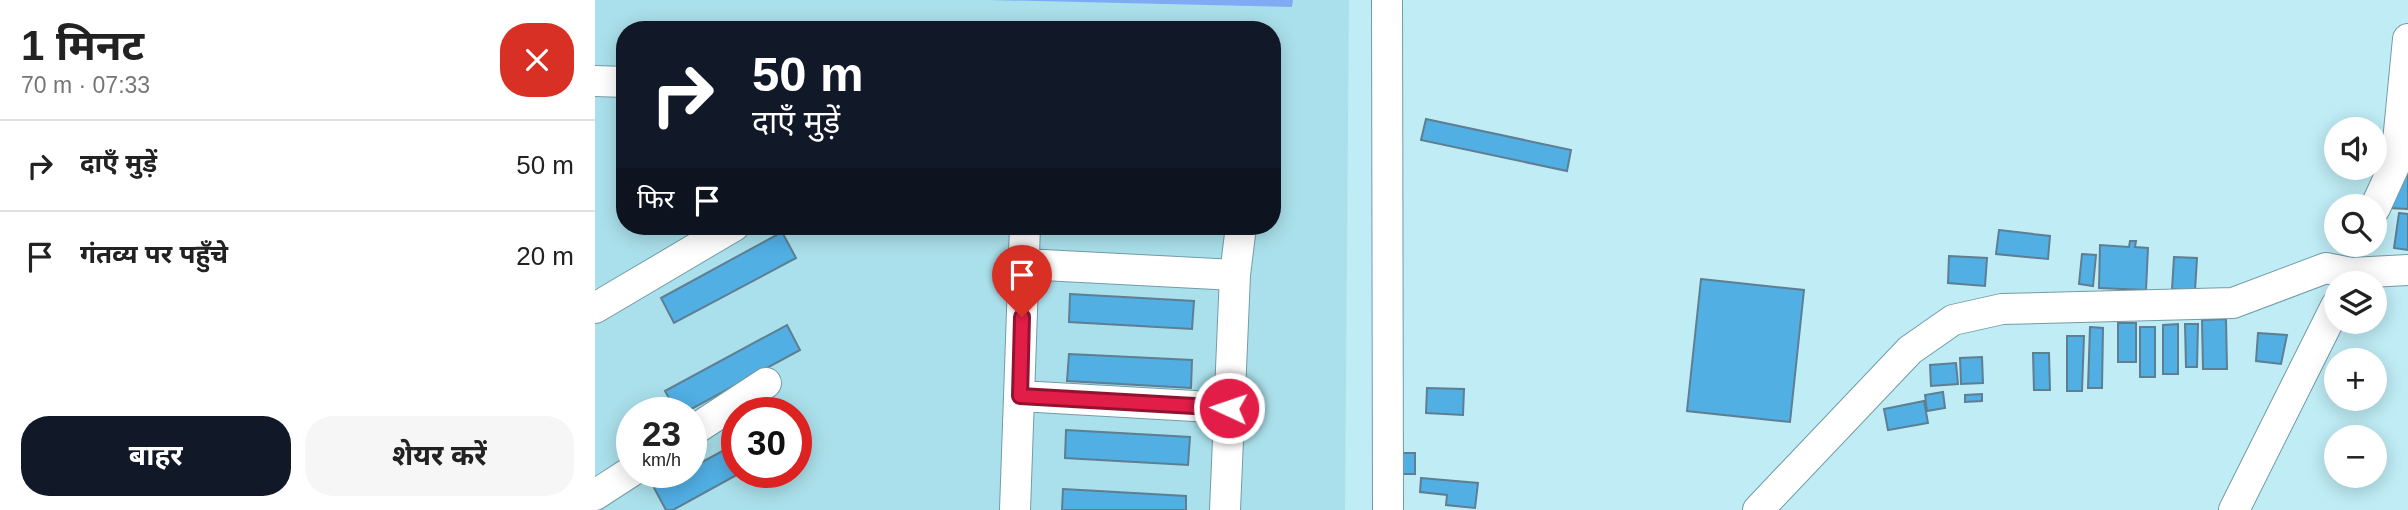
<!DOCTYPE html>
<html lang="hi">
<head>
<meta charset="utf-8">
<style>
  body { margin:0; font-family:Helvetica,"Noto Sans Devanagari",sans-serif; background:#f6f6f6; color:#222; height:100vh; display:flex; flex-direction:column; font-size:26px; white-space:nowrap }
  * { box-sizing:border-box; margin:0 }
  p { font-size:23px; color:#767676 }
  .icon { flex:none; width:38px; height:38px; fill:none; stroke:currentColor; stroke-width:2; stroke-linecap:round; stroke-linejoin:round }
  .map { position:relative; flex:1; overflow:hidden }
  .panel { display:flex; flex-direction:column; background:#fff; width:595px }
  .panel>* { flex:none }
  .top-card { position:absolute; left:21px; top:21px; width:665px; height:214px; border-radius:28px; box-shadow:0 4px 18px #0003; background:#111827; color:#fff; overflow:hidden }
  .fabs { position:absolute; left:1729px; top:117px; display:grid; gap:14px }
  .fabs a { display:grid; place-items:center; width:63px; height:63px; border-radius:50%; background:#fff; box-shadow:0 4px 18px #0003; font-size:35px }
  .speed { position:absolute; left:21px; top:397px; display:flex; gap:14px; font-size:35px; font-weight:700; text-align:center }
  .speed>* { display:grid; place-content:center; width:91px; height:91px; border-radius:50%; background:#fff; box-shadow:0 4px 18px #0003; line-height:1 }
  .speed small { font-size:18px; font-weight:400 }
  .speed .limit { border:10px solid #d22; background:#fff; color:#111 }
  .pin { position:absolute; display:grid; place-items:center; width:60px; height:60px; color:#fff; margin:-72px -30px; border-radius:50% 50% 50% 0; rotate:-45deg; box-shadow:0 0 7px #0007 }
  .pin .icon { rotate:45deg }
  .me { position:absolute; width:77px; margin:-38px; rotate:273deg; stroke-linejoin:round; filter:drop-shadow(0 0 5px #0008) }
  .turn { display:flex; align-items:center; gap:24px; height:147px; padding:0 21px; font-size:32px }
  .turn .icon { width:91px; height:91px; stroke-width:2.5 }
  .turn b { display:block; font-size:49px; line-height:60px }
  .then { display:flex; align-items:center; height:66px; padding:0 21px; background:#0003; gap:14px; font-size:26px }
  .round { display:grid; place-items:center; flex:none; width:74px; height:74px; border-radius:28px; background:#f6f6f6 }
  .headline { display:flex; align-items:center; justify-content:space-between; height:119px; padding:0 21px }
  h1 { font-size:42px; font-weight:700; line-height:52px }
  .cta { display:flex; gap:14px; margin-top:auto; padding:14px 21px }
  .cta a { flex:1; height:80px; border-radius:28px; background:#111827; color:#fff; font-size:28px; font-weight:700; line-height:80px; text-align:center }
  .cta a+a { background:#f6f6f6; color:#222 }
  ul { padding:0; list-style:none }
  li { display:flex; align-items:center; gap:21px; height:91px; padding:0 21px; border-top:2px solid #e0e0e0 }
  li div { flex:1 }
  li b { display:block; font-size:26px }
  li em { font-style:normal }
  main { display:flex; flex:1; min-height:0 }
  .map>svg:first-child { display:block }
  .built { fill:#aae0eb; fill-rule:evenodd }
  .water { fill:#81aaf4 }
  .building { fill:#51afe4; stroke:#5e7e92; stroke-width:2 }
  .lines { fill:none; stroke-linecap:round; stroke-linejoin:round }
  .minor-casing { stroke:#729ca5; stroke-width:32 }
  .minor { stroke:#fff; stroke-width:30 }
  .route-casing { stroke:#92132f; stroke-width:18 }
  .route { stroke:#e11d48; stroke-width:12 }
</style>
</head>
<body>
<main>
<section class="panel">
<div class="headline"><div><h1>1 मिनट</h1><p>70 m · 07:33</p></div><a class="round" style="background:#d93025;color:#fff"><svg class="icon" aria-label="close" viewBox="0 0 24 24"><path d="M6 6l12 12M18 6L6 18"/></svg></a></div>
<ul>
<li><svg class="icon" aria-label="right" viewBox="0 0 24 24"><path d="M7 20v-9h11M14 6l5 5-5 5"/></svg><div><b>दाएँ मुड़ें</b></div><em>50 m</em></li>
<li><svg class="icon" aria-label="arrive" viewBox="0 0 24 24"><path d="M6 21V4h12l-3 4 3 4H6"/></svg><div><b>गंतव्य पर पहुँचे</b></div><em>20 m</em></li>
</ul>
<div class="cta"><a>बाहर</a><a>शेयर करें</a></div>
</section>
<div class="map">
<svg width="1813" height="510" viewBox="0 0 1813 510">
  <rect width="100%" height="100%" fill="#bfecf5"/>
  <path class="built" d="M0,0H754L750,510H0ZM30,30H677V226H30ZM37,413H96V472H37ZM142,413H201V472H142Z"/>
  <path class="water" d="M394,0H698L697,7Z"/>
  <path class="building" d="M831,119L976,150L972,171L826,140Z
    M1813,165V209L1794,208Z
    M1804,213L1813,214V250L1799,248Z
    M1780,216H1785L1784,235H1780Z
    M1404,230L1455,236L1453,259L1401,254Z
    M187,232L201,258L79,323L66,298Z
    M1535,241H1541L1540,247L1553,248L1551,290L1504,288L1505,245L1534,247Z
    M1487,254L1501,255L1498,286L1484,284Z
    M1354,256L1392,258L1390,286L1353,283Z
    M1579,257L1602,258L1600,291L1577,289Z
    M1106,279L1209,290L1195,422L1092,411Z
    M475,294L599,301L597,329L474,322Z
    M1631,319L1632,369H1608L1607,320Z
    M1523,323H1541V362H1523Z
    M1583,324V374H1568V325Z
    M1590,324H1603L1602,367H1591Z
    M192,325L205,350L89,413H82L70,391Z
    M1495,327L1508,328L1507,388H1493Z
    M1545,327H1560V377H1545Z
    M1663,333L1692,335L1686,364L1661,361Z
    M1472,336H1489L1487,391H1472Z
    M1438,353H1454L1455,390H1439Z
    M474,354L597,360L596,388L472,381Z
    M1387,357L1388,383L1366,384L1365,358Z
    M1361,363L1363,384L1336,386L1335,365Z
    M832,388L869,389L868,415L831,413Z
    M1348,392L1350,408L1332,411L1330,395Z
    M1387,394V401L1370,402V395Z
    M1329,401L1333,423L1293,430L1289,409Z
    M471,430L595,437L593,465L470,458Z
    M142,443V472H147L78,510H71L59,488L87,472H96V468Z
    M806,453H820V474H806Z
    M826,478L883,483L880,508L851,505L852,495L825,492Z
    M468,489L591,496V510H467Z"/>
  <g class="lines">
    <g class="minor-casing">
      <path id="minor" d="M792,0L793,510
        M0,81L30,82
        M1780,208L1801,162L1813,39
        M429,264L640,275
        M0,308L139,226
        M425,396L634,408
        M96,432L171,383
        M0,495L37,471
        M420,510L430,226
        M630,510L640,275L646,226
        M1163,510L1315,350L1358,320L1407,309L1638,303L1731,268L1756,273L1813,270
        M1639,510L1741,306"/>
    </g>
    <use href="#minor" class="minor"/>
  </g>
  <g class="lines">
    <g class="route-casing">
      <path id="route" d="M427,317L425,396L634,408"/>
    </g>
    <use href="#route" class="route"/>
  </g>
</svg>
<div class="fabs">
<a><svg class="icon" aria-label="sound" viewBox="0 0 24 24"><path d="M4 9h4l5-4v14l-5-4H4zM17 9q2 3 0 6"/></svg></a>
<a><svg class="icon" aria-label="search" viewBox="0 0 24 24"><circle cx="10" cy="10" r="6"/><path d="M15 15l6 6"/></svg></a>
<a><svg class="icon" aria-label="layers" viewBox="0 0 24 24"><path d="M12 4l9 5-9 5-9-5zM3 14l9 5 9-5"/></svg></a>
<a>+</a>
<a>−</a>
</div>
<div class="speed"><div>23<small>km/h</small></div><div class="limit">30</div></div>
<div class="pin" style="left:427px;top:317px;background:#d93025"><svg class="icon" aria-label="arrive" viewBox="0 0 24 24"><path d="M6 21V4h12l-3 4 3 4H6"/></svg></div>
<svg class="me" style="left:634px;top:408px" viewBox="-20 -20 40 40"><circle r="17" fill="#e11d48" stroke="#fff" stroke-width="3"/><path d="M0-11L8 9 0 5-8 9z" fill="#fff"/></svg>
<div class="top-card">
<div class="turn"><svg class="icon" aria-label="right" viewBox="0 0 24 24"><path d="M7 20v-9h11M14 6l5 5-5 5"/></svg><div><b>50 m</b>दाएँ मुड़ें</div></div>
<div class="then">फिर<svg class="icon" aria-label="arrive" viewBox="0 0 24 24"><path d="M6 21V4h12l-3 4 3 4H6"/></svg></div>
</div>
</div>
</main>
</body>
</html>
